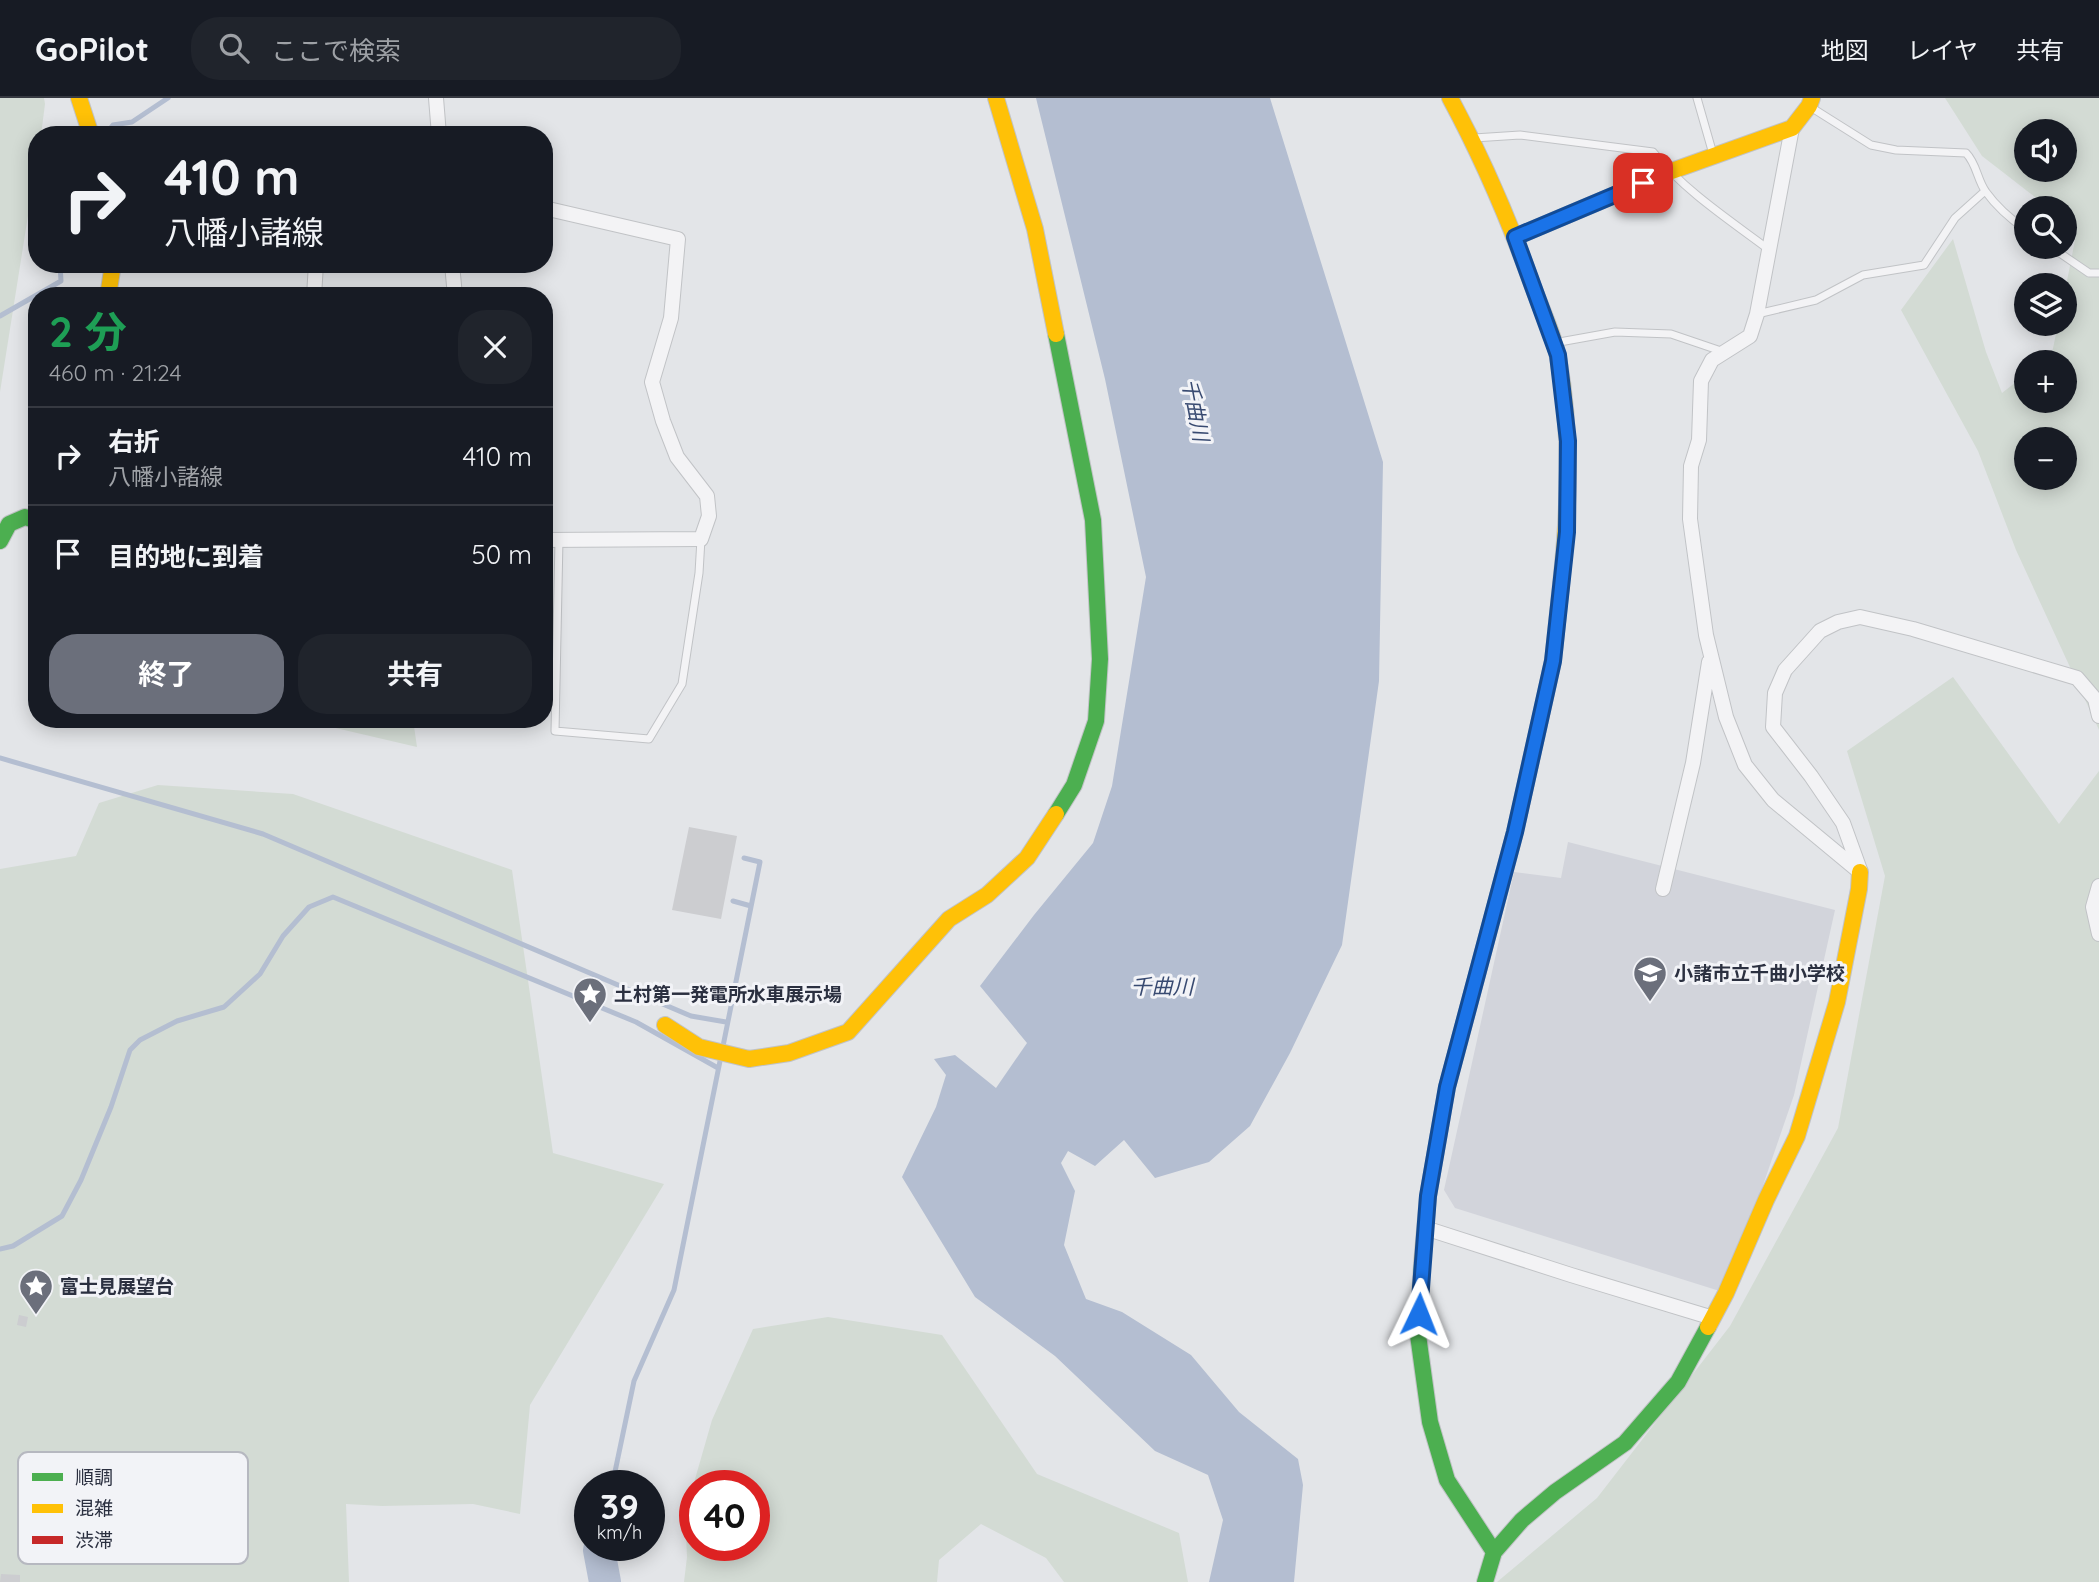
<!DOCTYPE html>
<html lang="ja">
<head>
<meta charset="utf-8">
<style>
  body { margin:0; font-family:Quicksand,"Noto Sans JP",sans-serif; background:#20242c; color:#f1f3f6; height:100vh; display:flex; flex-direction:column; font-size:26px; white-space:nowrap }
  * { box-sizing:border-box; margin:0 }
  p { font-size:23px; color:#9ea1a6 }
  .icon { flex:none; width:38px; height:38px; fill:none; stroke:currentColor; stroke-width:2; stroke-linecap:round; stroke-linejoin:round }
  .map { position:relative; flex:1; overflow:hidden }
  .drawer { position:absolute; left:28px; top:189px; width:525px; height:441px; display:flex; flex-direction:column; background:#171b24; border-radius:28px; box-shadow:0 4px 18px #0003 }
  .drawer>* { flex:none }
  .top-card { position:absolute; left:28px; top:28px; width:525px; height:147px; border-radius:28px; box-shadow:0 4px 18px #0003; background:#171b24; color:#f1f3f6; overflow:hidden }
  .fabs { position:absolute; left:2014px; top:21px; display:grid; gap:14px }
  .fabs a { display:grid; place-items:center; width:63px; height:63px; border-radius:50%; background:#171b24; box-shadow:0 4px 18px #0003; font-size:35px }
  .speed { position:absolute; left:574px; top:1372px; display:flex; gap:14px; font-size:35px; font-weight:700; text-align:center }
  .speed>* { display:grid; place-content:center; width:91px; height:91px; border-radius:50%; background:#171b24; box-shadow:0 4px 18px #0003; line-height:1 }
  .speed small { font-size:18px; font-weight:400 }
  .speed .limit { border:10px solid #d22; background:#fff; color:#111 }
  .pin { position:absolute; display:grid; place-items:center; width:60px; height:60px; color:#fff; margin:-30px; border-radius:14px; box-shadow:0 4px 10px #0006 }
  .me { position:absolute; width:77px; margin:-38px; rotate:2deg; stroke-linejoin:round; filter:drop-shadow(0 0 5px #0008) }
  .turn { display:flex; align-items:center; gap:24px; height:147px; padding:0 21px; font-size:32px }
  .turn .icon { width:91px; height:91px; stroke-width:2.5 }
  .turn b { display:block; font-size:49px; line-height:60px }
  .round { display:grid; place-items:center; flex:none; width:74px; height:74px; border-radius:28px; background:#20242c }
  .summary { display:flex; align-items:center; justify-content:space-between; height:119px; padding:0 21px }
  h1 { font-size:42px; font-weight:700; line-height:52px; color:#1e9e55 }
  .action { display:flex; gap:14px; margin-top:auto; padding:14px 21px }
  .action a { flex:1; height:80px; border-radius:28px; background:#6b6f7b; color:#fff; font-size:28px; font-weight:700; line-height:80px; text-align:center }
  .action a+a { background:#20242c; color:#f1f3f6 }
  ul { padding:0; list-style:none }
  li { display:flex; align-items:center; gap:21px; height:98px; padding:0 21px; border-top:2px solid #363941 }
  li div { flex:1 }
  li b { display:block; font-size:26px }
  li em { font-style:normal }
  header { display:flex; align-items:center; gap:42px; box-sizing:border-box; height:98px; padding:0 35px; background:#171b24; border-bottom:2px solid #363941 }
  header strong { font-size:33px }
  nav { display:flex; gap:38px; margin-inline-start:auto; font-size:24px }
  .search { width:490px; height:63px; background:#20242c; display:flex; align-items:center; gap:18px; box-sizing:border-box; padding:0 24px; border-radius:28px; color:#9ea1a6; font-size:26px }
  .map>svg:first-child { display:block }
  .built { fill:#d2d4db }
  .green { fill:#d3dbd4; fill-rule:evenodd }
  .water { fill:#b4bed1 }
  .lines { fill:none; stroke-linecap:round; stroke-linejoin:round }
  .stream { stroke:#b4bed1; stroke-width:5 }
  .river { stroke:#b4bed1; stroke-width:32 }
  .building { fill:#cccdd0 }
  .lane-casing { stroke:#c1c3c6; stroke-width:9 }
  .street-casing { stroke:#c1c3c6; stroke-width:16 }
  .fast-casing { stroke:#c1c3c6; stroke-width:18 }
  .slow-casing { stroke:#c1c3c6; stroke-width:18 }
  .jam-casing { stroke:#c1c3c6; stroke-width:18 }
  .lane { stroke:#f3f3f5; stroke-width:7 }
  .street { stroke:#f3f3f5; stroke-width:14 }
  .fast { stroke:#4caf50; stroke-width:16 }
  .slow { stroke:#ffc107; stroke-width:16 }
  .jam { stroke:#c62828; stroke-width:16 }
  .route-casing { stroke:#114b97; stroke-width:18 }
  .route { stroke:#1a73e8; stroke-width:12 }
  .labels { text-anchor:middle; stroke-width:6; stroke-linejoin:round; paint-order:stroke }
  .poi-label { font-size:19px; font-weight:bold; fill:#2b3040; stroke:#f2f3f7; text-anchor:start }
  .water-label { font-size:21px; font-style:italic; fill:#384a71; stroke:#f2f3f7 }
  .key { fill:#f2f3f7; stroke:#b6b8c0; stroke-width:2 }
  .key-label { font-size:19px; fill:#2b3040 }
</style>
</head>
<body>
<header>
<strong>GoPilot</strong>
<div class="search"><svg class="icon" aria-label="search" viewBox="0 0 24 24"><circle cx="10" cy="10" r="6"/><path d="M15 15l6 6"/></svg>ここで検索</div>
<nav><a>地図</a><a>レイヤ</a><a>共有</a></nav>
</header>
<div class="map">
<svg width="2099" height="1484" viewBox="0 0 2099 1484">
  <rect width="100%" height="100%" fill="#e3e5e8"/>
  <path class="built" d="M1568,744L1835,812L1794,997L1726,1195L1455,1110L1444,1092L1514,774L1561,780Z"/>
  <path class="green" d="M0,0H44L45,6L41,37H37V61L0,294Z
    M1945,0H2099V632L2016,452L1978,353L1901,212L1953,141L1986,254L2002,295L2026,276V303H2065V264H2041L2052,255L2058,226H2065V193L2077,132L2065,122V110H2049L1982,58ZM2026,33H2065V72H2026ZM2026,341H2065V380H2026Z
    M1953,579L2059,726L2099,673V1484H1497L1597,1400L1730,1228L1838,1030L1885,778L1847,653Z
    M297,621H413L417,649Z
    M158,687L293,696L512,772L553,1055L664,1086L530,1307L520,1416L473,1406L382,1408L346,1406L349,1484H0V771L76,758L99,705Z
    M828,1219L942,1237L1037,1376L1179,1435L1188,1484H1064L1046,1460L981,1426L939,1462L937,1484H684L687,1459L685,1416L712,1322L753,1231ZM695,1388H754V1447H695Z"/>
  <path class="water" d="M1036,0H1270L1383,364L1379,583L1342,847L1290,955L1250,1028L1209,1064L1155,1080L1124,1042L1095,1068L1068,1053L1061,1065L1075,1093L1064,1147L1086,1201L1122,1214L1191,1257L1239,1314L1298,1361L1303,1387L1294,1484H1209L1223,1422L1208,1377L1155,1353L1055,1258L975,1199L902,1079L936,1009L946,977L934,961L955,957L996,990L1027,945L980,888L1034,817L1093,745L1112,688L1146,479L1105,281Z"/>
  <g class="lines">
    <path class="stream" d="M105,37L113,27L132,24L168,0
      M0,218L61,183L60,166
      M0,660L263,736L691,918L726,924
      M733,803L751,808
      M0,1151L13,1148L62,1118L81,1082L111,1009L130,952L140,942L177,923L224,909L260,876L283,838L309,809L333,799L636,924L718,970
      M612,1388L634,1283L674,1192L760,764L744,760
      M599,1452L600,1447"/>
    <path class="river" d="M599,1452L605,1484"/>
  </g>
  <path class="building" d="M689,729L737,738L721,821L672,812Z
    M19,1217L28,1219L26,1229L17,1227Z
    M1,1476L20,1477V1484H0Z"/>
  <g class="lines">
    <g class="lane-casing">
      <path id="lane" d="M1697,0L1713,56
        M1809,8L1871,47L1896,52L1966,55C1977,66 1977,82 1986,94C1996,108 2012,122 2026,132
        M1474,40L1520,37L1653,54C1685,93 1728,121 1768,151
        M2051,149L2089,175H2099
        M1757,216L1816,202L1863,177L1924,167L1955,120L1985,93
        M1554,245L1615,234L1671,236L1724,254
        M559,441L555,633L649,641L682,586L699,475L701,441"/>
    </g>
    <g class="street-casing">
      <path id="street" d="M436,0L439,37
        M1792,30L1757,216L1750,238L1712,262L1701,283L1699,342L1691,368L1690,421L1706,537L1726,619L1745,667L1773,702L1860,774
        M544,110L678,141L671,220L652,284L663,323L677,359L707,398L709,418L701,441L544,442
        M452,166L455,198
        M314,198L316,166
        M1860,772L1843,725L1811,678L1773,629L1775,595L1785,572L1820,533L1838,524L1860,519L1913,531L2077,580L2095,601L2099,618
        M2099,788L2093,809L2099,836
        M1663,791L1693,665L1709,564
        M1425,1130L1571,1177L1713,1220"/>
    </g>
    <g class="fast-casing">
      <path id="fast" d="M0,443L9,426L25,419L37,423
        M1056,716L1074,687L1096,623L1100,561L1093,422L1056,236
        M1422,1166L1418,1237L1430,1324L1447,1382L1494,1454
        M1485,1484L1494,1454L1522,1422L1555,1394L1625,1345L1678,1284L1708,1229"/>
    </g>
    <g class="slow-casing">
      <path id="slow" d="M79,0L91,37
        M996,0L1035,131L1056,236
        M1450,0C1484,63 1511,127 1535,194C1543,215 1554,238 1558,259C1572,334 1569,411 1561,487
        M1515,139L1669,74L1792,30L1809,8L1812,0
        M108,198L113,166
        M665,927L699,949L749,961L789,955L848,934L949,821L987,797L1027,760L1056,716
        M1422,1166L1428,1098L1447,989L1498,798
        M1708,1229L1726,1195L1766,1102L1797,1038L1837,904L1859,791L1860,774"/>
    </g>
    <g class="jam-casing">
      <path id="jam" d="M1498,798L1515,734L1553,563L1561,487"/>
    </g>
    <use href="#lane" class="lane"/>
    <use href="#street" class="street"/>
    <use href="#fast" class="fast"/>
    <use href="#slow" class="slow"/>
    <use href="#jam" class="jam"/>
  </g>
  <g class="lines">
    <g class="route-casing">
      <path id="route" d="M1419,1216L1428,1098L1447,989L1515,734L1553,563L1567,434L1568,343L1558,257L1515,139L1643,85"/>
    </g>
    <use href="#route" class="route"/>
  </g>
  <defs>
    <g id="school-pin" transform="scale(1.75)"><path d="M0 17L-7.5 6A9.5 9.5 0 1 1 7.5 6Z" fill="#6b6f7b" stroke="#f2f3f7"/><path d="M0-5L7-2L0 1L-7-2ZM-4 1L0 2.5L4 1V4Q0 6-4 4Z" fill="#fff"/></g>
    <g id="sight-pin" transform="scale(1.75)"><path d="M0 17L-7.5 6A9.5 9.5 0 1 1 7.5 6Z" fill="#6b6f7b" stroke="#f2f3f7"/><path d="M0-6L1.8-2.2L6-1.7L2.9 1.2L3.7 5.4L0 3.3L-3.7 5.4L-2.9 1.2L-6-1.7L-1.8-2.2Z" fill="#fff"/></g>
  </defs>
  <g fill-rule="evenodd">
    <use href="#school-pin" x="1650" y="875"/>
    <use href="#sight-pin" x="590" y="896"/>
    <use href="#sight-pin" x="36" y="1188"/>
  </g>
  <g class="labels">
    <g class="poi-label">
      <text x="1674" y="882">小諸市立千曲小学校</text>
      <text x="614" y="903">土村第一発電所水車展示場</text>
      <text x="60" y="1195">富士見展望台</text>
    </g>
    <g class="water-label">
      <text transform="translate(1195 312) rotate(79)" y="7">千曲川</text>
      <text x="1162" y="896">千曲川</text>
    </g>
  </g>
  <rect x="18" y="1354" width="230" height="112" rx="10" class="key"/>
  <rect x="32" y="1375" width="31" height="8" fill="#4caf50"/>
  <rect x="32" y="1406" width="31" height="9" fill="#ffc107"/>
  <rect x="32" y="1438" width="31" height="8" fill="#c62828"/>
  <g class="key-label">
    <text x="75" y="1386">順調</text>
    <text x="75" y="1417">混雑</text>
    <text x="75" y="1449">渋滞</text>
  </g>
</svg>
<div class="fabs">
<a><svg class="icon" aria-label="sound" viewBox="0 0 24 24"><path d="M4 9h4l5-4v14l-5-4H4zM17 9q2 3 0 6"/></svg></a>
<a><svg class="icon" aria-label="search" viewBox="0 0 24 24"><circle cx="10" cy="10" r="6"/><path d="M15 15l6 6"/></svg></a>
<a><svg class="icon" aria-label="layers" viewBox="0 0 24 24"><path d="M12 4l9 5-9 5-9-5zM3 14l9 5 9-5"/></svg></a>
<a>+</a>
<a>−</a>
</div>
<div class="speed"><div>39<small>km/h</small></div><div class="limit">40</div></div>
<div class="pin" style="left:1643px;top:85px;background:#d93025"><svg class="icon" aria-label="arrive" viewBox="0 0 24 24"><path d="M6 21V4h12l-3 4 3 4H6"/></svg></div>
<svg class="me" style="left:1419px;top:1216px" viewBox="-20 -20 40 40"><path d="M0-17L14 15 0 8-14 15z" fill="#1a73e8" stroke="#fff" stroke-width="4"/></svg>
<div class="top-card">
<div class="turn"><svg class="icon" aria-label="right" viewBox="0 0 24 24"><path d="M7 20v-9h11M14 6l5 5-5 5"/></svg><div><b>410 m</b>八幡小諸線</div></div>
</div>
<section class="drawer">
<div class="summary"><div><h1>2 分</h1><p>460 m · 21:24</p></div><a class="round"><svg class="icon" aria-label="close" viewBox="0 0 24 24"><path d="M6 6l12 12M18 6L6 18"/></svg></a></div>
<ul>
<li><svg class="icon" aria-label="right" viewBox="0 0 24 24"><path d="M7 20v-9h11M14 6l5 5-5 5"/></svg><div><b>右折</b><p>八幡小諸線</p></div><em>410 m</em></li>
<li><svg class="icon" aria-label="arrive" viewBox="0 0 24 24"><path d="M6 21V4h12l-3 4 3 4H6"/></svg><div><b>目的地に到着</b></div><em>50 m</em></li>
</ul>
<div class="action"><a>終了</a><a>共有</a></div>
</section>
</div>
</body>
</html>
